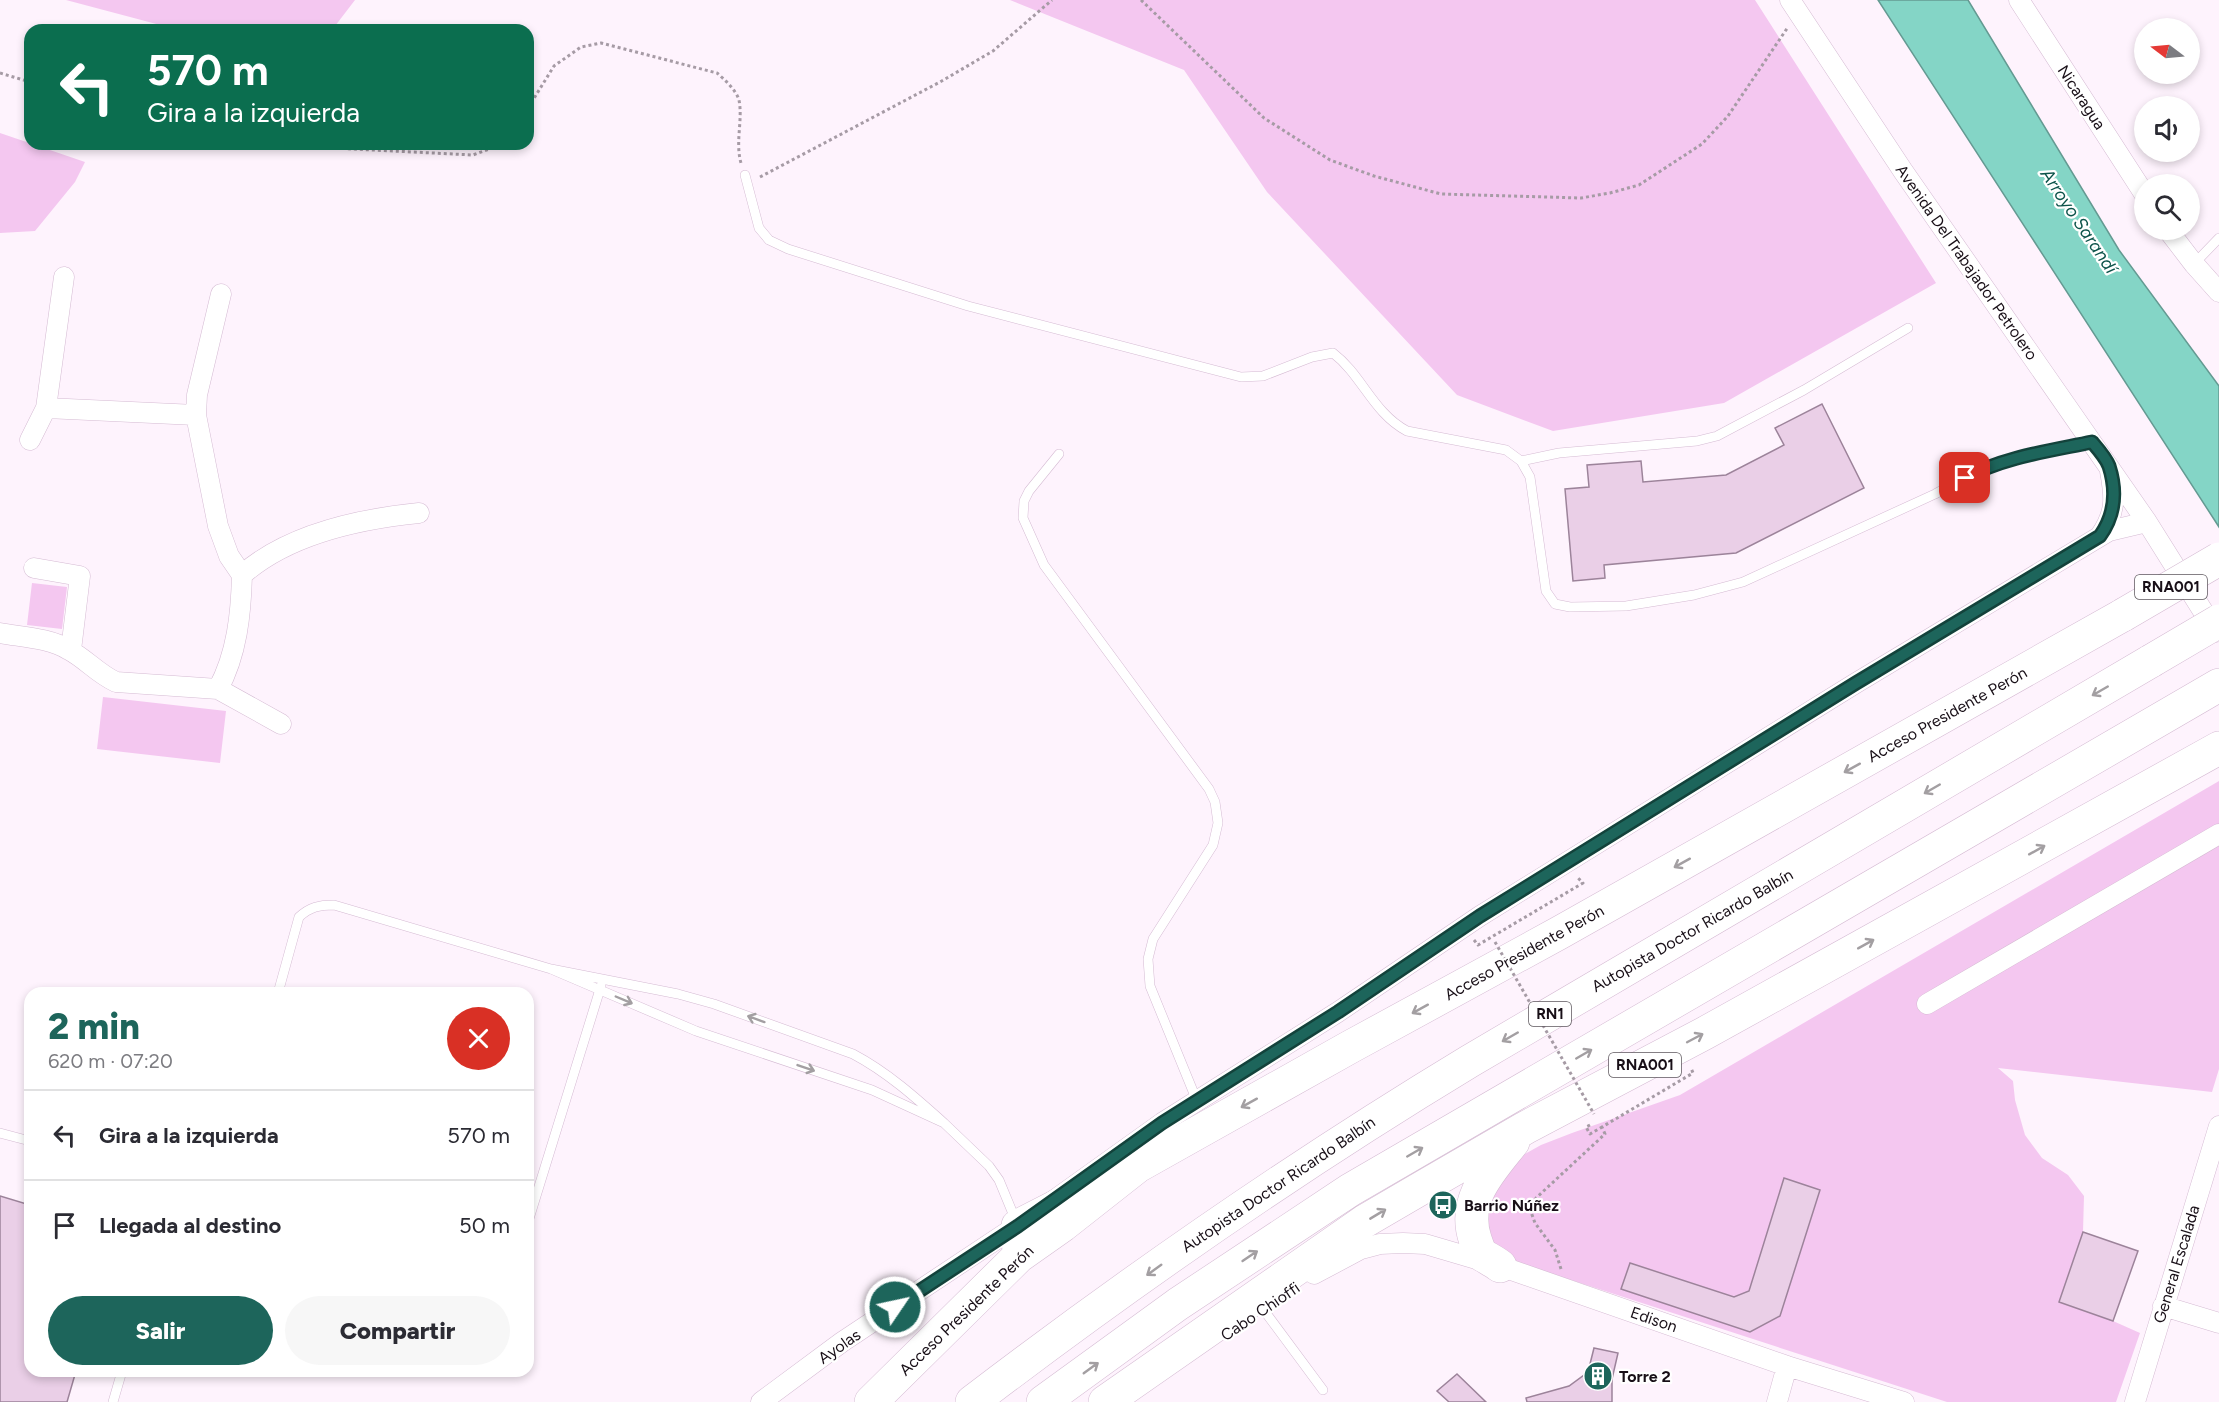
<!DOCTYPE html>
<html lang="es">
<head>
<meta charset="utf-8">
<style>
  body { margin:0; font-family:Figtree,sans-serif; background:#f7f7f7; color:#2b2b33; height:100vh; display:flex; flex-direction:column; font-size:22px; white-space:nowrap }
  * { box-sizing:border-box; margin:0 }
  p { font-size:20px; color:#7c7c81 }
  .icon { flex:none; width:33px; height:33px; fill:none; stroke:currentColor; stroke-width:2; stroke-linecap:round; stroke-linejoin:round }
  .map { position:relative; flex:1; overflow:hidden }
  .sheet { position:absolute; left:24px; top:987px; width:510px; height:390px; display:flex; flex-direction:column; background:#fff; border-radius:18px; box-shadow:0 3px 9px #0003 }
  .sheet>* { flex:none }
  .top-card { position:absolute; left:24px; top:24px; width:510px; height:126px; border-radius:18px; box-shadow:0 3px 9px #0003; background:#0b6e4f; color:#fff; overflow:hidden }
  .needle { width:39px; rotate:286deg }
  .fabs { position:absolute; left:2134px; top:18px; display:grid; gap:12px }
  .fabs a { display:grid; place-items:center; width:66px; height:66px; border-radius:50%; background:#fff; box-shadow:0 3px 9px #0003; font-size:30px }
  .pin { position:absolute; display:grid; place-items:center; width:51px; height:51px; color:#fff; margin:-26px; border-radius:12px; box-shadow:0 3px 9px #0006 }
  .me { position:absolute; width:66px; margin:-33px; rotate:56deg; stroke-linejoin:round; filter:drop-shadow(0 0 4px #0008) }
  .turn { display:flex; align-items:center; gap:21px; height:126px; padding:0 24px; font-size:27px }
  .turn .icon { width:78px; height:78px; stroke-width:2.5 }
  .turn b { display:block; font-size:42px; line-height:51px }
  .round { display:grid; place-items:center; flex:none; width:63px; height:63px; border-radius:32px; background:#f7f7f7 }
  .headline { display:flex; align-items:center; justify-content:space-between; height:102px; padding:0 24px }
  h1 { font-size:36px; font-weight:800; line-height:45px; color:#1d655b }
  .cta { display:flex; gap:12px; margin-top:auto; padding:12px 24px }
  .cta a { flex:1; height:69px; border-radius:36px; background:#1d655b; color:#fff; font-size:24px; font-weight:800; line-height:69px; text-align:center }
  .cta a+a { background:#f7f7f7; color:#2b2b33 }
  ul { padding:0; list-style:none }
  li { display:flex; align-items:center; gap:18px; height:90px; padding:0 24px; border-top:2px solid #e1e1e2 }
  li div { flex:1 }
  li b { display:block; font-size:22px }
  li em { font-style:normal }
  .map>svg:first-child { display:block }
  .green { fill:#f4c7f0 }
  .water { fill:#84d5c6; stroke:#649a92; stroke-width:1.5 }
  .building { fill:#eacfe7; stroke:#9c839a; stroke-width:1.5 }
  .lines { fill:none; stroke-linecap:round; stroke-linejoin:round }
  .lane-casing { stroke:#d5bbd3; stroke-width:10 }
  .street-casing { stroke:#d5bbd3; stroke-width:21 }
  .highway-casing { stroke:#d5bbd3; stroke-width:34 }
  .path { stroke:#a69ba5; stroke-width:3; stroke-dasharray:3 3; stroke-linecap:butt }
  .lane { stroke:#fff; stroke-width:9 }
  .street { stroke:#fff; stroke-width:20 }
  .highway { stroke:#fff; stroke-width:33 }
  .highway-bridge-casing { stroke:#d5bbd3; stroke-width:34; stroke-linecap:butt }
  .path-bridge { stroke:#a69ba5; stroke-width:3; stroke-dasharray:3 3; stroke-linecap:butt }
  .highway-bridge { stroke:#fff; stroke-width:33 }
  .oneway { stroke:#a39fa2 }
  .route-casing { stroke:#13423b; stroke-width:15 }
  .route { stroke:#1d655b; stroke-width:10 }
  .labels { text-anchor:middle; stroke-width:4.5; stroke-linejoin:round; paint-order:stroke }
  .shield { fill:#fff; stroke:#5d575d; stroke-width:1.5 }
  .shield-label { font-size:15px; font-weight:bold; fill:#180f17 }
  .street-label { font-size:16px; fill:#180f17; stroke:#fff }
  .poi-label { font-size:16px; font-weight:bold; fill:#180f17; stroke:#fff; text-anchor:start }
  .water-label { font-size:18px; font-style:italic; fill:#0d544b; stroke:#fff }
</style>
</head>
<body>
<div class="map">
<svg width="2219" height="1402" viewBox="0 0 2219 1402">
  <rect width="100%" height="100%" fill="#fef3fd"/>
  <path class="green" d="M66,0H355L332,30H179Z
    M1010,0H1755L1936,283L1724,403L1553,431L1457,395L1267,192L1184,70Z
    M0,133L85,162L75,182L35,231L0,233Z
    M32,583L67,587L62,629L27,625Z
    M103,697L226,711L220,763L97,749Z
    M2219,781V1069L2212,1092L1998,1068L2013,1081L2015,1100L2025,1135L2042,1158L2068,1175L2084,1196L2083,1232L2059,1302L2113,1321L2140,1333L2116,1402H1947L1571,1280L1512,1264L1495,1251L1485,1225L1489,1193L1518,1158L1541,1145L1572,1133L1680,1095Z"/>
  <path class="water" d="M1878,0H1968L2119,250L2219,386V527Z"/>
  <path class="building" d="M1822,404L1864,488L1736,553L1604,565L1605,578L1573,581L1565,489L1589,487L1587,465L1641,461L1643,482L1726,475L1784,445L1775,428Z
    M1784,1178L1820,1190L1780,1316L1750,1332L1621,1289L1630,1263L1734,1297L1749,1291Z
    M0,1196L30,1205V1371H76L67,1402H0Z
    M2083,1232L2138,1251L2113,1321L2059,1302Z
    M1594,1348L1618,1353L1612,1379V1402H1527L1526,1398L1569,1386L1588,1372Z
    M1457,1374L1486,1402H1449L1437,1391Z"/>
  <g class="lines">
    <g class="lane-casing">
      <path id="lane" d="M745,175L759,228L769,240L788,249L968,306L1241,377L1263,376L1312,357L1333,353C1362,375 1373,413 1407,431L1506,450L1521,461L1530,477L1546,591L1555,604L1570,607L1626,606L1694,595L1743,582L1935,494L1979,470L2013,458L2092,442
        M2194,264L2219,238
        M1059,454L1029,491L1024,501L1023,518L1044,565L1209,789L1215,802L1218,823L1213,845L1153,939L1148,959L1150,986L1197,1101
        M1521,461L1559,453L1697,441L1717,436L1804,390L1908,328
        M278,993L299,917C310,907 319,905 334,905L551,969L678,994L714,1004L853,1054C887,1072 915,1097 944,1123L872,1090L696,1031L551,969
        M944,1123L989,1166L999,1180L1016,1221
        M0,1133L30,1141
        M528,1222L601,986
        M1263,1309L1323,1390
        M113,1402L122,1371"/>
    </g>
    <g class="street-casing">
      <path id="street" d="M1790,0L1903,171L2147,522L2216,632
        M2019,0L2145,195
        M2168,230L2194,264L2219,292
        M46,408L196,415L218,526L229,556L242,575
        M196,415L197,395L221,294
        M30,440L46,408L64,277
        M2100,536C2116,513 2115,498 2110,471
        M34,568L80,576L71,650
        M0,633C22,637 50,638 69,650C86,659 98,674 116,682L218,689C237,654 241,614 242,575C288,534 359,519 419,513
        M218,689L281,724
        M1927,1004L2219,834
        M1053,1201L1162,1123L1338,1012L1480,916L1856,683L2109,531L2147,522
        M1314,1274L1361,1249L1380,1244L1403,1243L1425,1244L1500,1266L1787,1366L1904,1402
        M2163,1306L2219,1323
        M761,1402L842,1342L1024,1221
        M1777,1402L1787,1366
        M2135,1402L2219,1126"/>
    </g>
    <g class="highway-casing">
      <path id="highway" d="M1019,1256L1018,1226L1069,1200
        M1500,1266C1495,1262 1489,1259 1484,1256C1479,1252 1477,1245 1475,1239C1462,1199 1490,1171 1513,1142
        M871,1402L1019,1256L1063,1225L1138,1166L1350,1047L1559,933L2123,615
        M972,1402C1132,1280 1298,1165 1470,1061L2151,661
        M1043,1402L1178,1304L1350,1190L2219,685
        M1105,1402L1365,1221L1425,1186L1525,1128L1705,1033L2219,748"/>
    </g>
    <path class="path" d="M1141,0L1264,118L1330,160L1374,176L1441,194L1581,198L1610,193L1639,185L1702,144L1728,116L1788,27
      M0,73L30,82
      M528,108L554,66L581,47L601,43L717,73C725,80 736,90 739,100C743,120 735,142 741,163
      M252,144L473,155L492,148L496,144
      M760,177L940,82L993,51L1052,0
      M1474,940L1478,945L1583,883L1577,877
      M1590,1125L1586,1127L1590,1134L1602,1127
      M1561,1269L1555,1250L1535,1223L1531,1212L1536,1198L1605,1134L1602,1127L1693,1073L1691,1068"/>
    <use href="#lane" class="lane"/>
    <use href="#street" class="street"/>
    <use href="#highway" class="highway"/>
    <g class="highway-bridge-casing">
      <path id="highway-bridge" d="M2123,615L2219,559
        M2151,661L2219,621"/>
    </g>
    <path class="path-bridge" d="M1495,942L1594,1114"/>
    <use href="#highway-bridge" class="highway-bridge"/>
  </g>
  <defs><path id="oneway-shaft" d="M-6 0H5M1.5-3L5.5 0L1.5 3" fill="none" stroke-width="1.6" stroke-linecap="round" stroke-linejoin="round" transform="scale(1.5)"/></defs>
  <g class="oneway">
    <use href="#oneway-shaft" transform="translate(2100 691) rotate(150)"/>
    <use href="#oneway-shaft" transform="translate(1852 768) rotate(151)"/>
    <use href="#oneway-shaft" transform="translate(1932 789) rotate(150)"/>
    <use href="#oneway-shaft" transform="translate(2037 850) rotate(-29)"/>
    <use href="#oneway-shaft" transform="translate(1682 863) rotate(151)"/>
    <use href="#oneway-shaft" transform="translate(1866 944) rotate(-29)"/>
    <use href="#oneway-shaft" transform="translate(624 1000) rotate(23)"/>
    <use href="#oneway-shaft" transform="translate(1420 1009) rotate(151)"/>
    <use href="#oneway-shaft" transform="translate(756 1019) rotate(-160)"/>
    <use href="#oneway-shaft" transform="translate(1510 1037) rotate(150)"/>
    <use href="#oneway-shaft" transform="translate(1695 1038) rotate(-28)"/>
    <use href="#oneway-shaft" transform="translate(1584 1054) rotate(-30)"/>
    <use href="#oneway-shaft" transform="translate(806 1068) rotate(19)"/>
    <use href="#oneway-shaft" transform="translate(1249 1103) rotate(151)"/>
    <use href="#oneway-shaft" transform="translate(1415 1152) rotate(-30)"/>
    <use href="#oneway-shaft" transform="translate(1378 1214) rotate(-31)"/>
    <use href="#oneway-shaft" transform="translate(1250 1256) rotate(-34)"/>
    <use href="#oneway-shaft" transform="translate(1154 1270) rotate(144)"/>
    <use href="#oneway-shaft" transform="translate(1091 1368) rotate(-36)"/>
  </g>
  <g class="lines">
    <g class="route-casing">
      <path id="route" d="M895,1307L1018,1226L1162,1123L1338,1012L1480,916L1856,683L2100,536C2115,515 2117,491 2109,466C2106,458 2098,449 2092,442C2049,451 2004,457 1965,478"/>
    </g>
    <use href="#route" class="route"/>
  </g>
  <defs>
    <g id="bus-disc" transform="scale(1.5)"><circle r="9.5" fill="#1d655b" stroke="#fff"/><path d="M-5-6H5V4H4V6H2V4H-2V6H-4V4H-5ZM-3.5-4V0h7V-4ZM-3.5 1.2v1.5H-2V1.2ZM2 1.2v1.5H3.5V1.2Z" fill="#fff"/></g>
    <g id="building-disc" transform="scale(1.5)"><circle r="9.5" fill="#1d655b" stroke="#fff"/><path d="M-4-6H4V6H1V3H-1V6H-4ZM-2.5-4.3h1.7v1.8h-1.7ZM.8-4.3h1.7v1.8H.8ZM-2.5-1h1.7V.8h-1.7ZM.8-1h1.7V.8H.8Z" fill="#fff"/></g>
  </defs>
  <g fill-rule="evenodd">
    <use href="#bus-disc" x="1443" y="1205"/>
    <use href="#building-disc" x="1598" y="1376"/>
  </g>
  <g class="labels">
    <g class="shield">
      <rect x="2135" y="575" width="72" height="24" rx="4.5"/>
      <rect x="1529" y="1002" width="42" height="24" rx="4.5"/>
      <rect x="1609" y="1053" width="72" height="24" rx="4.5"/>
    </g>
    <g class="shield-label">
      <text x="2171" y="592">RNA001</text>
      <text x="1550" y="1019">RN1</text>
      <text x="1645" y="1070">RNA001</text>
    </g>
    <g class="street-label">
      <text transform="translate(2082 97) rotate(57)" y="6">Nicaragua</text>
      <text transform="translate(1967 262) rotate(55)" y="6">Avenida Del Trabajador Petrolero</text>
      <text transform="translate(1947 714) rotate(-29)" y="6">Acceso Presidente Perón</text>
      <text transform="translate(1692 930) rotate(-30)" y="6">Autopista Doctor Ricardo Balbín</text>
      <text transform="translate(1524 952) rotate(-29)" y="6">Acceso Presidente Perón</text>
      <text transform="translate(1278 1184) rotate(-34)" y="6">Autopista Doctor Ricardo Balbín</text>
      <text transform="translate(2176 1264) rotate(-73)" y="6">General Escalada</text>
      <text transform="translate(966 1310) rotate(-44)" y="6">Acceso Presidente Perón</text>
      <text transform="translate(1260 1311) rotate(-34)" y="6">Cabo Chioffi</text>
      <text transform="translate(1654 1319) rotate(19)" y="6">Edison</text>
      <text transform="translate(839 1346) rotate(-35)" y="6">Ayolas</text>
    </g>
    <g class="poi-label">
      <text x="1464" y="1211">Barrio Núñez</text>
      <text x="1619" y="1382">Torre 2</text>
    </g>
    <g class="water-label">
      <text transform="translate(2079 221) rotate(56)" y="6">Arroyo Sarandí</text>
    </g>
  </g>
</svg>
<div class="fabs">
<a><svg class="needle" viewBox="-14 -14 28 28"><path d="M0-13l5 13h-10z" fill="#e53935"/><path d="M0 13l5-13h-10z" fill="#7c7c81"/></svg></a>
<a><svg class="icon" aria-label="sound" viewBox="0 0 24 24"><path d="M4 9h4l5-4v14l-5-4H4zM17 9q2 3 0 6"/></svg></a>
<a><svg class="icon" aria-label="search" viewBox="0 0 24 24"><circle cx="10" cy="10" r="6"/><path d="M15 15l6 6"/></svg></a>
</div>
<div class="pin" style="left:1965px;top:478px;background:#d93025"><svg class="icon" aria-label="arrive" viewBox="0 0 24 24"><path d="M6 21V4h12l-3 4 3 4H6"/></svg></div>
<svg class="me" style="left:895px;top:1307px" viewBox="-20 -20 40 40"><circle r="17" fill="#1d655b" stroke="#fff" stroke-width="3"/><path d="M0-11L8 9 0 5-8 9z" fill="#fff"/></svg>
<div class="top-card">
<div class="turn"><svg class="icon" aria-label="left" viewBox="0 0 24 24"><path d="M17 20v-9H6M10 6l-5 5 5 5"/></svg><div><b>570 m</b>Gira a la izquierda</div></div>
</div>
<section class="sheet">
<div class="headline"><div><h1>2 min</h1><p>620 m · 07:20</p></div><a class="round" style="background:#d93025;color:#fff"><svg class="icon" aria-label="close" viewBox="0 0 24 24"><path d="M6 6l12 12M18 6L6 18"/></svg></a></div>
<ul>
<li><svg class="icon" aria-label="left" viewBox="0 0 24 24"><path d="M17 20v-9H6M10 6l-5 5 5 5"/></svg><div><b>Gira a la izquierda</b></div><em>570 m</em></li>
<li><svg class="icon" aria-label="arrive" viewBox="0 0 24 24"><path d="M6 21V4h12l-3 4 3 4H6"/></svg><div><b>Llegada al destino</b></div><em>50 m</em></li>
</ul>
<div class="cta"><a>Salir</a><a>Compartir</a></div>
</section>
</div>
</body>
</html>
